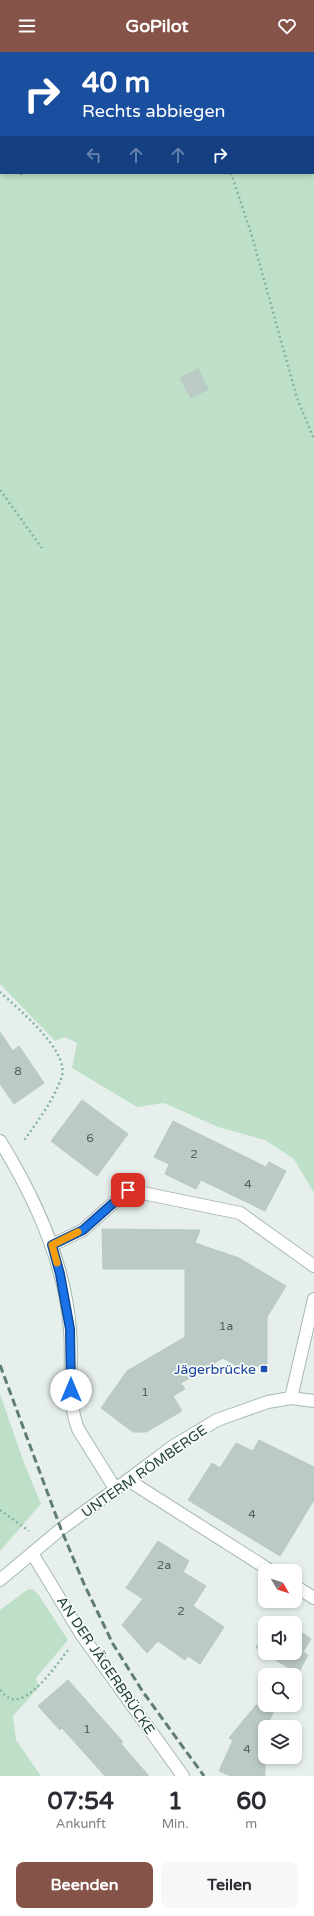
<!DOCTYPE html>
<html lang="de">
<head>
<meta charset="utf-8">
<style>
  body { margin:0; font-family:"Varela Round",sans-serif; background:#f7f7f7; color:#2b2b33; height:100vh; display:flex; flex-direction:column; font-size:15px; white-space:nowrap }
  * { box-sizing:border-box; margin:0 }
  p { font-size:13px; color:#7c7c81 }
  .icon { flex:none; width:22px; height:22px; fill:none; stroke:currentColor; stroke-width:2; stroke-linecap:round; stroke-linejoin:round }
  .map { position:relative; height:1724px; overflow:hidden }
  .details { display:flex; flex-direction:column; background:#fff; flex:1 }
  .details>* { flex:none }
  .guide { position:absolute; left:0px; top:0px; width:314px; height:122px; box-shadow:0 2px 6px #0003; background:#1a4fa0; color:#fff; overflow:hidden }
  .needle { width:26px; rotate:129deg }
  .buttons { position:absolute; left:258px; top:1512px; display:grid; gap:8px }
  .buttons a { display:grid; place-items:center; width:44px; height:44px; border-radius:8px; background:#fff; box-shadow:0 2px 6px #0003; font-size:20px }
  .pin { position:absolute; display:grid; place-items:center; width:34px; height:34px; color:#fff; margin:-17px; border-radius:8px; box-shadow:0 2px 6px #0006 }
  .me { position:absolute; width:44px; margin:-22px; rotate:0deg; stroke-linejoin:round; filter:drop-shadow(0 0 3px #0008) }
  .turn { display:flex; align-items:center; gap:14px; height:84px; padding:0 16px; font-size:18px }
  .turn .icon { width:52px; height:52px; stroke-width:2.5 }
  .turn b { display:block; font-size:28px; line-height:34px }
  .lanes { display:flex; align-items:center; height:38px; padding:0 16px; background:#0003; justify-content:center; gap:20px; direction:ltr }
  .lanes .off { opacity:.35 }
  .eta { display:flex; justify-content:space-evenly; align-items:center; height:68px; text-align:center }
  .eta b { font-size:24px; font-weight:700; line-height:28px }
  .cta { display:flex; gap:8px; margin-top:auto; padding:8px 16px }
  .cta a { flex:1; height:46px; border-radius:8px; background:#855347; color:#fff; font-size:16px; font-weight:700; line-height:46px; text-align:center }
  .cta a+a { background:#f7f7f7; color:#2b2b33 }
  header { display:flex; justify-content:space-between; align-items:center; height:52px; padding:0 16px; background:#855347; color:#fff; font-size:18px; font-weight:700 }
  .map>svg:first-child { display:block }
  .green { fill:#bfe0c8; fill-rule:evenodd }
  .building { fill:#bbcac4; stroke:#b8c9c2 }
  .lines { fill:none; stroke-linecap:round; stroke-linejoin:round }
  .service-casing { stroke:#a8b8b2; stroke-width:14 }
  .minor-casing { stroke:#a8b8b2; stroke-width:14 }
  .secondary-casing { stroke:#a4bbb3; stroke-width:14 }
  .path { stroke:#86b3a5; stroke-width:2.5; stroke-dasharray:2 3; stroke-linecap:butt }
  .service { stroke:#fff; stroke-width:12 }
  .minor { stroke:#fff; stroke-width:12 }
  .secondary { stroke:#fff; stroke-width:12 }
  .rail { stroke:#5f7d75; stroke-width:3; stroke-dasharray:8 4; stroke-linecap:butt }
  .route-casing { stroke:#114b97; stroke-width:10 }
  .route { stroke:#1a73e8; stroke-width:7 }
  .slow { stroke:#f59e0b; stroke-width:7 }
  .transit-dot { fill:#1a4fb4; stroke:#f7fbf9; stroke-width:1.5 }
  .labels { text-anchor:middle; stroke-width:3.5; stroke-linejoin:round; paint-order:stroke }
  .number-label { font-size:12px; fill:#4a645c }
  .transit-label { font-size:14px; fill:#164399; stroke:#f7fbf9; text-anchor:end }
  .street-label { font-size:14px; fill:#24423a; stroke:#f7fbf9 }
</style>
</head>
<body>
<header><svg class="icon" aria-label="menu" viewBox="0 0 24 24"><path d="M4 6h16M4 12h16M4 18h16"/></svg>GoPilot<svg class="icon" aria-label="heart" viewBox="0 0 24 24"><path d="M12 20l-8-8c-3-5 5-10 8-4 3-6 11-1 8 4z"/></svg></header>
<div class="map">
<svg width="314" height="1724" viewBox="0 0 314 1724">
  <rect width="100%" height="100%" fill="#e6efeb"/>
  <path class="green" d="M0,0H314V1141L294,1107L265,1088L218,1075L164,1051L137,1055L72,1016L77,991L65,985L55,989L0,932ZM1,1H313V121H1Z
    M0,1342L23,1408L41,1452L0,1499Z
    M32,1537L38,1542L68,1588L36,1626L39,1635L13,1664L16,1688L41,1724H0V1558L27,1538Z"/>
  <path class="building" d="M198,317L208,337L191,346L180,326Z
    M0,980L13,999L19,994L44,1031L14,1052L0,1032Z
    M82,1048L128,1082L97,1124L51,1089Z
    M173,1069L266,1115L269,1110L286,1119L265,1159L201,1128L196,1137L165,1122L169,1112L154,1105Z
    M102,1177L200,1178L195,1191L239,1206L286,1234L267,1265V1312L242,1317L223,1306L181,1331L185,1337L173,1344L182,1359L146,1380H133L101,1356L127,1319L185,1285V1217H103Z
    M259,1388L314,1415V1448L280,1504L188,1448L212,1411L220,1416L236,1391L253,1399Z
    M158,1489L189,1509L183,1520L206,1534L193,1554L224,1575L200,1612L188,1604L185,1608L158,1589L147,1601L122,1573L143,1547L126,1536Z
    M295,1576L311,1587L303,1600L308,1603L298,1622L265,1601H295Z
    M265,1582V1601L256,1595Z
    M68,1628L123,1690L121,1692L149,1724H105L62,1676L60,1678L38,1654Z
    M256,1653H276L267,1675H265V1724H231L219,1719L233,1688L229,1686Z"/>
  <g class="lines">
    <g class="service-casing">
      <path id="service" d="M52,1193L83,1178L128,1138L240,1161L314,1214
        M291,1346L314,1247"/>
    </g>
    <g class="minor-casing">
      <path id="minor" d="M128,1428L271,1519
        M32,1501L81,1582L183,1724
        M295,1534L314,1546"/>
    </g>
    <g class="secondary-casing">
      <path id="secondary" d="M0,1089C35,1146 65,1210 70,1278C73,1311 66,1345 78,1377L116,1438
        M0,1528L61,1477L128,1428L172,1395L217,1368L268,1350L291,1346L314,1349"/>
    </g>
    <path class="path" d="M187,0V1
      M0,39L1,43
      M21,121L22,125
      M231,121L251,181L297,346L314,387
      M0,438L42,496
      M0,940C17,956 69,998 62,1024C54,1048 37,1070 23,1090
      M0,1458L29,1479
      M0,1638C4,1642 7,1646 12,1647C31,1651 58,1611 68,1598"/>
    <use href="#service" class="service"/>
    <use href="#minor" class="minor"/>
    <use href="#secondary" class="secondary"/>
    <path class="rail" d="M0,1313L61,1477L84,1532L113,1592L143,1640L204,1724"/>
  </g>
  <g class="lines">
    <g class="route-casing">
      <path id="route" d="M71,1338L70,1277L60,1222L52,1193L83,1178L128,1138"/>
    </g>
    <use href="#route" class="route"/>
    <path class="slow" d="M57,1211L52,1193L78,1180"/>
  </g>
  <rect class="transit-dot" x="260" y="1313" width="8" height="8" rx="2"/>
  <g class="labels">
    <g class="number-label">
      <text x="18" y="1023">8</text>
      <text x="90" y="1090">6</text>
      <text x="194" y="1106">2</text>
      <text x="248" y="1136">4</text>
      <text x="226" y="1278">1a</text>
      <text x="145" y="1344">1</text>
      <text x="252" y="1466">4</text>
      <text x="164" y="1517">2a</text>
      <text x="181" y="1563">2</text>
      <text x="87" y="1681">1</text>
      <text x="247" y="1701">4</text>
    </g>
    <g class="transit-label">
      <text x="256" y="1322">Jägerbrücke</text>
    </g>
    <g class="street-label">
      <text transform="translate(144 1419) rotate(-35)" y="5">UNTERM RÖMBERGE</text>
      <text transform="translate(106 1613) rotate(56)" y="5">AN DER JÄGERBRÜCKE</text>
    </g>
  </g>
</svg>
<div class="buttons">
<a><svg class="needle" viewBox="-14 -14 28 28"><path d="M0-13l5 13h-10z" fill="#e53935"/><path d="M0 13l5-13h-10z" fill="#7c7c81"/></svg></a>
<a><svg class="icon" aria-label="sound" viewBox="0 0 24 24"><path d="M4 9h4l5-4v14l-5-4H4zM17 9q2 3 0 6"/></svg></a>
<a><svg class="icon" aria-label="search" viewBox="0 0 24 24"><circle cx="10" cy="10" r="6"/><path d="M15 15l6 6"/></svg></a>
<a><svg class="icon" aria-label="layers" viewBox="0 0 24 24"><path d="M12 4l9 5-9 5-9-5zM3 14l9 5 9-5"/></svg></a>
</div>
<div class="pin" style="left:128px;top:1138px;background:#d93025"><svg class="icon" aria-label="arrive" viewBox="0 0 24 24"><path d="M6 21V4h12l-3 4 3 4H6"/></svg></div>
<svg class="me" style="left:71px;top:1338px" viewBox="-20 -20 40 40"><circle r="19" fill="#fff"/><path d="M0-13L10 11 0 6-10 11z" fill="#1a73e8"/></svg>
<div class="guide">
<div class="turn"><svg class="icon" aria-label="right" viewBox="0 0 24 24"><path d="M7 20v-9h11M14 6l5 5-5 5"/></svg><div><b>40 m</b>Rechts abbiegen</div></div>
<div class="lanes"><svg class="icon off" aria-label="left" viewBox="0 0 24 24"><path d="M17 20v-9H6M10 6l-5 5 5 5"/></svg><svg class="icon off" aria-label="ahead" viewBox="0 0 24 24"><path d="M12 20V5M6 11l6-6 6 6"/></svg><svg class="icon off" aria-label="ahead" viewBox="0 0 24 24"><path d="M12 20V5M6 11l6-6 6 6"/></svg><svg class="icon" aria-label="right" viewBox="0 0 24 24"><path d="M7 20v-9h11M14 6l5 5-5 5"/></svg></div>
</div>
</div>
<section class="details">
<div class="eta">
<div><b>07:54</b><p>Ankunft</p></div>
<div><b>1</b><p>Min.</p></div>
<div><b>60</b><p>m</p></div>
</div>
<div class="cta"><a>Beenden</a><a>Teilen</a></div>
</section>
</body>
</html>
